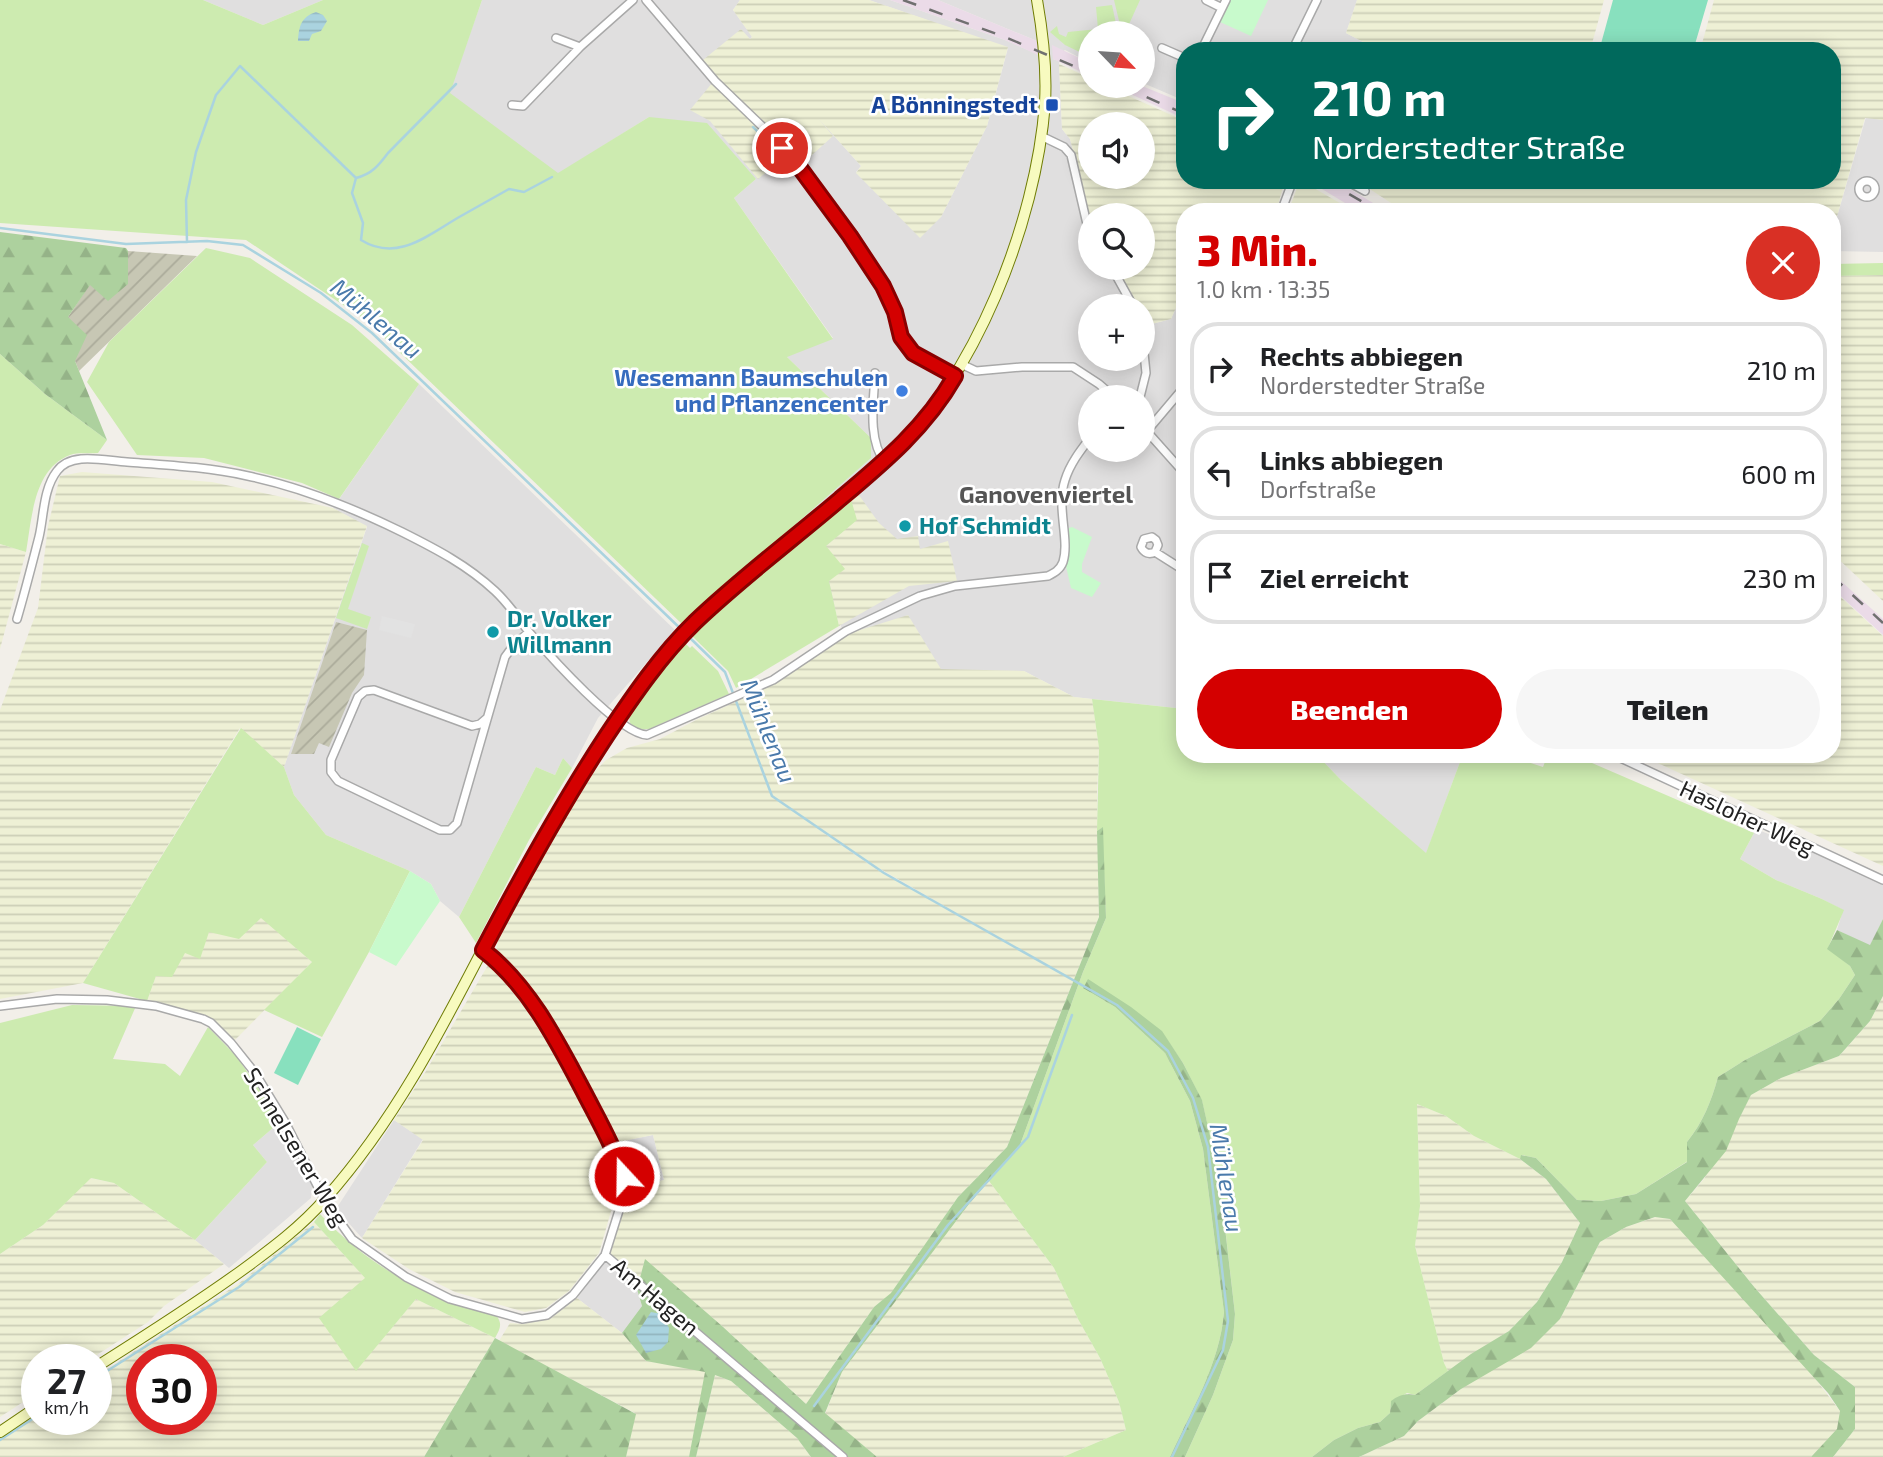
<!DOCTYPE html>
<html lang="de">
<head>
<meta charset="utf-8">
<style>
  body { margin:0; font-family:"Exo 2",sans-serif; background:#f6f6f6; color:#202124; height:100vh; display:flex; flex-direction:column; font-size:26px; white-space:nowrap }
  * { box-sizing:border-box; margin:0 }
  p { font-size:23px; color:#757577 }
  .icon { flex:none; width:38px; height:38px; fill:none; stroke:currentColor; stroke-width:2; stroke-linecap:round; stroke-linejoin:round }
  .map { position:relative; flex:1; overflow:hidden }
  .panel { position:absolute; left:1176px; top:203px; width:665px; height:560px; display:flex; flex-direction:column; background:#fff; border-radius:28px; box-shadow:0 4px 18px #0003 }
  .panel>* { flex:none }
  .banner { position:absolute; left:1176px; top:42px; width:665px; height:147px; border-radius:28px; box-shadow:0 4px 18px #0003; background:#00695c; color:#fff; overflow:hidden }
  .needle { width:46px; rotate:115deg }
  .controls { position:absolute; left:1078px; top:21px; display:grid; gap:14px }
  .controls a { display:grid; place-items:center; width:77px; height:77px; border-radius:50%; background:#fff; box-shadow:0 4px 18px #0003; font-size:35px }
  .speed { position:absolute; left:21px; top:1344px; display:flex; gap:14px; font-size:35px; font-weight:700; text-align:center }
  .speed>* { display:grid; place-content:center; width:91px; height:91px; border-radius:50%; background:#fff; box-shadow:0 4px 18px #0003; line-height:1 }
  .speed small { font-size:18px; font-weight:400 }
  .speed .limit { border:10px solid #d22; background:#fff; color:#111 }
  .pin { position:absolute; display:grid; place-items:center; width:60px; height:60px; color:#fff; margin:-30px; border:4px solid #fff; border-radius:50%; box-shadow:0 2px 7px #0007 }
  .me { position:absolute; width:77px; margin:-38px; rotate:339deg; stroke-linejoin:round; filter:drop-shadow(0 0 5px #0008) }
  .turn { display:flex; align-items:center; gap:24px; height:147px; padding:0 21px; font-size:32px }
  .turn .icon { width:91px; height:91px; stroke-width:2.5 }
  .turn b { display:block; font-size:49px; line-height:60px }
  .round { display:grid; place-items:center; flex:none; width:74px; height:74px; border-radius:37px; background:#f6f6f6 }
  .overview { display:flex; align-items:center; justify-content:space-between; height:119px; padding:0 21px }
  h1 { font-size:42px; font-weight:800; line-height:52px; color:#d40000 }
  .cta { display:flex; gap:14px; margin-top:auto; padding:14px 21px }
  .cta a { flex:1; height:80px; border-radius:42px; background:#d40000; color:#fff; font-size:28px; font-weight:800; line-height:80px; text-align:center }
  .cta a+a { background:#f6f6f6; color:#202124 }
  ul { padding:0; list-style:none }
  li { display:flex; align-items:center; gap:21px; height:94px; margin:0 14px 10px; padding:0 7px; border:4px solid #e0e0e0; border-radius:28px }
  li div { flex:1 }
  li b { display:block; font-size:26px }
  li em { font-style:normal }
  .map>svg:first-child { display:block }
  .residential { fill:#e0dfdf; fill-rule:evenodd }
  .railway { fill:#ebdbe8 }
  .construction { fill:url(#construction-furrows) }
  .farmland { fill:url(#farmland-rules); fill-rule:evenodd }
  .grass { fill:#cdebb0 }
  .forest { fill:url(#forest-firs) }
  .park { fill:#c8facc }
  .pitch { fill:#88e0be }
  .parking { fill:#e2e2e2 }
  .water { fill:url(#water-rules) }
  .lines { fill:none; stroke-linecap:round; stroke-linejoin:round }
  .stream { stroke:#aad3df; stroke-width:2.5 }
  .minor-casing { stroke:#a9a9a9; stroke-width:10 }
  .secondary-casing { stroke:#707d05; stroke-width:12 }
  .minor { stroke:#fff; stroke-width:7 }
  .secondary { stroke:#f7fabf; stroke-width:10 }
  .rail { stroke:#707070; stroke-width:2.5; stroke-dasharray:14 14; stroke-linecap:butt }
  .route-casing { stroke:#8a0000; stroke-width:18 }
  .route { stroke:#d40000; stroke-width:12 }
  .transit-dot { fill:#1a4fb4; stroke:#fff; stroke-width:2.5 }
  .shop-dot { fill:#3f7fe0; stroke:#fff; stroke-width:2.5 }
  .culture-dot { fill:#0f9aa8; stroke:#fff; stroke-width:2.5 }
  .labels { text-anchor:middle; stroke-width:5; stroke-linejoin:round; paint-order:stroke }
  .transit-label { font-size:23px; font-weight:bold; fill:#164399; stroke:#fff; text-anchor:end }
  .shop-label { font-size:23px; font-weight:bold; fill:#366cbe; stroke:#fff; text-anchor:end }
  .culture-label { font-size:23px; font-weight:bold; fill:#0d838f; stroke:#fff; text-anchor:start }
  .street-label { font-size:23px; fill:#222; stroke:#fff }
  .water-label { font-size:24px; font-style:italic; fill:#4a7aab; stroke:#fff }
  .neighbourhood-label { font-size:24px; font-weight:bold; fill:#555; stroke:#fff }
</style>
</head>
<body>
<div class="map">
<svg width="1883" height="1457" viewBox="0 0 1883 1457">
  <defs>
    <pattern id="construction-furrows" width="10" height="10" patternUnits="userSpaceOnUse" patternTransform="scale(1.75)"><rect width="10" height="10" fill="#c7c7b4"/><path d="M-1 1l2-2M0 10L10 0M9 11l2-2" fill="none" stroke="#abab9a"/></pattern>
    <pattern id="farmland-rules" width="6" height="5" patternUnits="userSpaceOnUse" patternTransform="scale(1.75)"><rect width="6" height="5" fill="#eef0d5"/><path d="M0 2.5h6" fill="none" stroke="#ccceb7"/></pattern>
    <pattern id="forest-firs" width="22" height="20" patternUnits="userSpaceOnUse" patternTransform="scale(1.75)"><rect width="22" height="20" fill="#add19e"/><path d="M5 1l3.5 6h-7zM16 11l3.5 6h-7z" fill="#95b388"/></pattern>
    <pattern id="water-rules" width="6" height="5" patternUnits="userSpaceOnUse" patternTransform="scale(1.75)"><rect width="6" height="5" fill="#aad3df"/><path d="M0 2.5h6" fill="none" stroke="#92b5bf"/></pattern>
  </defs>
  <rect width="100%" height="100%" fill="#f2efe9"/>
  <path class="residential" d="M203,0H323L263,25Z
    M482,0H740L733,10L752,36L750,41L861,166L856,172L941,217L987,126L1008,48L869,0H890L1005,40L1037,54V41L938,0H1357L1346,33L1380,51H1185V101L1143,83V33H1090V63L1065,50L1053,59L1059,61L1062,129L1070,139L1090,219V268H1118L1137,306H1090V359H1143V323L1144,326L1171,319L1183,292L1185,293V709L1074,697L1024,671L941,669L844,635L805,516L871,458V438L786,356L833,338L734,198L756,179L649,117L558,174L449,93ZM1090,397H1143V450H1090Z
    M1866,117L1883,120V252L1832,251V234Z
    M419,384L675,630L598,718L572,768L563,758L555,775L536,767L459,917L440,901L431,884L410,871L326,835L294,795L284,767L367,527L333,508Z
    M1316,754H1463L1426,854L1341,780Z
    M1761,831L1847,866L1883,884V919L1870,946L1837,930L1843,910L1822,899L1776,880L1740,859L1754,833Z
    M394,1120L423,1139L362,1238L336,1209Z
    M281,1121L312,1186L311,1198L229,1268L195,1240L267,1162L253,1145Z
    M653,1135L664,1180L628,1188V1175L618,1142Z
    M605,1261L637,1289L642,1306L622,1333L577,1298Z"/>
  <path class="railway" d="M890,0H938L1037,41L1038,55L1005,40Z
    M1052,45L1090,63V76L1053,59Z
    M1113,86H1142L1179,101L1185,104V119Z
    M1307,180H1335L1388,212H1360Z
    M1832,573L1883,619V635L1832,588Z"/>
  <path class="construction" d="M128,251L197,256L79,371L75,361L68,317L90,284H127Z
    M336,622L367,630L364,675L352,693L329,747L319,743L314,754H291Z"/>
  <path class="farmland" d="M740,0H869L1008,47L987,126L941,217L920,238L856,173L861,166L818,118L833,136L802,164L791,152L758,179L710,121L690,110L717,77L703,60L741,29L750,39L752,37L733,10Z
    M1357,0H1604L1590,51H1380L1346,33Z
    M1714,0H1883V120L1865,118L1832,234V212H1405L1368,188L1370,180H1832V51H1700Z
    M1059,64L1090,78V86H1106L1185,121V180H1285L1276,212H1185V293L1183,292L1171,319L1144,326L1143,306H1137L1118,268H1143V215H1090V219L1070,139L1062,129ZM1090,124H1143V177H1090Z
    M1300,180L1352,210L1351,212H1288Z
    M1883,275V601L1832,553V276Z
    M82,472L212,482L333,508L367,526L284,767L240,728L83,983L0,999V710L38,608L48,526L60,476Z
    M856,491L879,523L897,539L918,536L920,549L948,541L957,581L909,586L839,626L829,581L826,546L856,520L850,496Z
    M0,544L26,552L0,649Z
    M1832,589L1883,636V866L1638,754H1832Z
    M908,615L941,669L1024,671L1074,697L1092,699L1099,748L1097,794L1099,917L1007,1147L958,1197L891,1294L874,1307L806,1404L722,1326L645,1260L637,1289L605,1261L628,1188L664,1180L653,1135L618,1142L550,1021L517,972L496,951L499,935L554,834L591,775L606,760L627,748L660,739L696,720L770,686L844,635ZM815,827L877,867L972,922L876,869Z
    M261,917L312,962L235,1040L213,1020L203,1015L147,1001L156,976L209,932Z
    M488,965L496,971L526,1009L554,1054L609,1156L616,1179L614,1201L599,1253L569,1291L546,1308L525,1312L455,1292L409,1269L362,1238L423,1140L394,1120L426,1071Z
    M1883,996V1457H1833L1855,1429V1387L1814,1355L1755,1288L1685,1201L1704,1179L1751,1095L1781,1078L1839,1056L1870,1021Z
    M1417,1104L1446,1116L1474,1136L1520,1159L1546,1179L1580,1223L1562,1262L1537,1302L1509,1331L1448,1371L1444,1363L1415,1246L1420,1206Z
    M90,1178L114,1183L195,1240L224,1264L164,1306L148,1322L89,1360H37V1393L0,1417V1254L43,1225Z
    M989,1181L1054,1268L1078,1319L1100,1358L1119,1402L1126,1430L1063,1457H877L825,1414L842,1372L969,1204Z
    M1656,1217L1670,1219L1804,1364L1840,1411L1838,1429L1811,1457H1359L1404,1436L1418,1421L1461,1389L1560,1319L1600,1242L1626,1227Z
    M314,1222L366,1279L356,1370L416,1299L495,1338L424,1457H0V1438L37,1414V1419H96V1376L238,1284ZM142,1360H201V1419H142Z
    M577,1298L622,1333L646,1361L706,1371L689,1457H626L635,1413L499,1341L510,1323L523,1324L550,1319Z
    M715,1375L731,1381L797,1438L811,1457H696Z"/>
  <path class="grass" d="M0,0H203L263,25L323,0H482L450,93L558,173L649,117L707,123L756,179L734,198L833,339L787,357L871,438V458L682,624L367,321L246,240L0,223Z
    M1114,0H1140L1125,33H1122Z
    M1112,5L1118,33H1090V57L1065,45L1050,32L1057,26L1059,34L1066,37L1068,32L1098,29L1096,7Z
    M206,248L250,258L352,325L419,384L339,499L302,483L204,458L137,455L87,382L109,342Z
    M1883,263V275L1832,276V264Z
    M0,354L45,394L107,440L98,453C89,454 78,452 70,455C33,469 32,519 26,552L0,544Z
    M850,496L857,520L826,546L845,569L829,581L839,626L736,688L728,671L692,636L702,623Z
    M362,543L369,546L348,609L371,617L367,629L336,618Z
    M685,643L690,648L692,646L718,671L729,694L649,729C592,733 676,653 685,643Z
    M1092,699L1185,709V754H1316L1341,780L1426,853L1463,754H1503L1543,767L1548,754H1579L1592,763L1754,833L1740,859L1776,880L1822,899L1844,910L1828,948L1850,966L1855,975L1839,999L1820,1021L1745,1060L1718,1077C1711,1102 1703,1122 1687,1142L1688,1161L1636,1194L1601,1201L1577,1200L1536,1158L1522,1155L1520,1159L1474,1136L1446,1116L1417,1104L1420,1206L1415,1246L1444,1363L1448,1371L1415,1395L1407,1393L1391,1402L1390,1413L1380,1422L1358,1428L1334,1440L1312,1457H1185L1213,1395L1233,1340L1235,1314L1222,1201L1211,1140L1202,1101L1183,1063L1161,1031L1083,988L1115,1007L1165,1053L1190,1101L1203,1149L1224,1312C1220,1363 1191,1411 1170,1457H1063L1126,1430L1119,1402L1100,1358L1078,1319L1054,1268L989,1181L1020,1145L1083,972L1106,918L1102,828L1097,831L1099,748Z
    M241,728L284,767L294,795L326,835L410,871L369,952L322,1037L264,1010L312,962L261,918L239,939L209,932L200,959L185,953L172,977L156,976L147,1001L83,983Z
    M563,758L572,768L529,840L476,943L459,917L536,767L555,775Z
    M72,1005L136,1006L113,1059L165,1064L180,1076L208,1027L237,1057L281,1121L253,1145L267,1162L195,1240L114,1183L91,1178L43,1225L0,1254V1023Z
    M320,1214C374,1271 421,1293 496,1315C503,1324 500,1329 495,1338L416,1299L356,1371L319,1318L365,1278L314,1222Z"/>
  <path class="forest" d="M0,232L126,248L128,251V284L108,301L90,285L68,317L87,335L75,361L107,440L45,394L0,354Z
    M1103,827L1106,918L1083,972L1020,1145L969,1204L842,1372L825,1413L877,1457H811L797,1438L731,1381L715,1375L696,1457H689L705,1372L646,1361L622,1333L642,1306L637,1289L645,1259L722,1326L806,1404L874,1307L891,1293L958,1197L1007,1147L1099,917L1097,831Z
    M1883,919V996L1870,1021L1839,1056L1781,1078L1751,1095L1739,1119L1726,1151L1685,1201L1755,1288L1814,1355L1855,1387V1429L1833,1457H1811L1837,1429L1840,1411L1828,1393L1670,1219L1655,1217L1626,1227L1600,1242L1560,1319L1531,1348L1461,1389L1418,1421L1404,1436L1359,1457H1312L1334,1440L1358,1428L1380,1422L1390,1413L1391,1401C1399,1395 1405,1393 1415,1395L1471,1354L1509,1331L1537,1302L1562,1262L1580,1223L1546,1179L1520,1159L1521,1155L1536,1158L1577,1200L1601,1201L1636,1194L1687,1162V1142C1703,1122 1711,1102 1718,1077L1745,1060L1820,1021L1839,999L1855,975L1850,966L1827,949L1837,930L1870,945Z
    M1088,979L1131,1007L1162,1031L1183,1063L1202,1100L1211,1140L1222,1202L1235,1314L1233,1340L1213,1395L1185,1457H1170C1191,1411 1220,1363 1224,1312L1203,1149L1190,1101L1165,1053L1115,1007L1083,988Z
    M495,1338L636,1414L626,1457H424Z"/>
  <path class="park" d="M1230,0H1268L1251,36L1220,22Z
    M1072,527L1092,537L1082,564V572L1101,583L1092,597L1071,588L1065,562L1066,529Z
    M410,871L431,884L440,901L396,966L369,952Z"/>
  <path class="pitch" d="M1613,0H1708L1693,51H1599Z
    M297,1027L321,1039L298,1085L274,1073Z"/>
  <path class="parking" d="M382,616L415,624L411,638L379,630Z"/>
  <path class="water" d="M316,12L323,15L327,21L321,31L312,34L309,41H298C299,26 301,17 316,12Z
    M651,1312L661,1314L669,1328L668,1342L661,1349L646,1353L636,1335Z"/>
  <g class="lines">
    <path class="stream" d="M753,127L782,155
      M356,178C372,174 379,165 388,153L456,84
      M0,228L126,244L207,241L243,245L321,293L372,333L683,631
      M187,242L186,200L196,152L216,95L240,66L356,178L352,193L363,223L361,240C398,263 429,234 461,216C477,207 493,198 509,189L524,192L552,177
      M688,636L725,672L772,796L884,873L1117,1005L1168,1051L1193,1098L1208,1147L1228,1321L1223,1350L1172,1457
      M96,1378L239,1287L313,1227
      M814,1406L948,1225L1028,1137L1072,1015
      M0,1440L37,1416"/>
    <g class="minor-casing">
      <path id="minor" d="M646,0L715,81L767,131L801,170L850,235L883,286L896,312L901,337L913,353L955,376
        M1206,0L1222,8
        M556,38L580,47
        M1162,48L1185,58
        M1201,51L1226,0
        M1292,51L1317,0
        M512,105L523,106L580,47L633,0
        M1041,136L1064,147L1071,155L1090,237
        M1345,180L1365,191
        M1859 189a8 8 0 1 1 16 0a8 8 0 1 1-16 0Z
        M1281,212L1293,180
        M1112,268L1133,306
        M961,364L976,371L1022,367H1073L1099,384L1114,397
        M875,373C874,399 867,440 885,462
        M1140,397L1146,373L1143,343
        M1143,427L1185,474
        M1147,431L1185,386
        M1155,552L1158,545L1156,540L1152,537L1144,539L1141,547C1144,553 1149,555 1155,552L1185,571
        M17,619C25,592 32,564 39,537C44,516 43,489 57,471C71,451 106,461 127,462C167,465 208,467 248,476C301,487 353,508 402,532C436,549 467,565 495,591C508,603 518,618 529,632C549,655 619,734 647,735L773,680L846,631L920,596L955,586L1048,576C1054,573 1060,570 1063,562C1070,540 1056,507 1065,480C1070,464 1080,451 1090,438
        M487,718L480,724L472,726L374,690L365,691L358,697L331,760V772L338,781L440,830H450L457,823L505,657L513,646L529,632
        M1612,754L1883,880
        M0,1006L57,999L107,1000L156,1006L203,1019L211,1023L231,1043L255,1073L285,1122L325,1201L352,1239L406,1277L450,1299L522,1319L547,1315L573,1295L605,1255L622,1201L623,1176L616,1153L561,1050L532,1005L501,964L483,950
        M605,1255L843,1457"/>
    </g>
    <g class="secondary-casing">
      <path id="secondary" d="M96,1367C145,1336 194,1305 241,1271C271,1249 301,1227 326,1198C413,1100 465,979 527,865C560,804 597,744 639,689C656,666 674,643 694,623C755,565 825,518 886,461C975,379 1036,223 1045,103C1047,68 1043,34 1037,0
        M0,1432L37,1407"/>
    </g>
    <use href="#minor" class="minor"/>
    <use href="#secondary" class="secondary"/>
    <path class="rail" d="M903,0L1005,37L1090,73
      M1121,86L1185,114
      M1325,180L1380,212
      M1832,576L1883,623"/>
  </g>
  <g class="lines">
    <g class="route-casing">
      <path id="route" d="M624,1176C614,1147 599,1121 585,1094C558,1043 529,985 483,950C522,876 561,805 607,735C633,696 661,655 695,622C741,578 792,540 840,499C884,462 926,427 955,376L913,353L901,337L895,312L883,286L850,236L797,164L782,148"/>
    </g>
    <use href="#route" class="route"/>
  </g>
  <rect class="transit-dot" x="1045" y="98" width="14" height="14" rx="3.5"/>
  <circle class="shop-dot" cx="902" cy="391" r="7"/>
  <g class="culture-dot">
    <circle cx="905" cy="526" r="7"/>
    <circle cx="493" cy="632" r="7"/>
  </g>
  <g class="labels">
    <g class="transit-label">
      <text x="1038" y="113">A Bönningstedt</text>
    </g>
    <g class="shop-label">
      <text x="888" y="386">Wesemann Baumschulen<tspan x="888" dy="26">und Pflanzencenter</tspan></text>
    </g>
    <g class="culture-label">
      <text x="919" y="534">Hof Schmidt</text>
      <text x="507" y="627">Dr. Volker<tspan x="507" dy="26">Willmann</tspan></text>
    </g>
    <g class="street-label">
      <text transform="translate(1747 818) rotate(25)" y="8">Hasloher Weg</text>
      <text transform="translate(296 1147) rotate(59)" y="8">Schnelsener Weg</text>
      <text transform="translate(655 1297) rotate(40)" y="8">Am Hagen</text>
    </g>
    <g class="water-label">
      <text transform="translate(376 319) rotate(40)" y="8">Mühlenau</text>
      <text transform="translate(768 731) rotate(68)" y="8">Mühlenau</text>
      <text transform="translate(1226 1178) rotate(81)" y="8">Mühlenau</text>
    </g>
    <g class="neighbourhood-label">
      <text x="1046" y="503">Ganovenviertel</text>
    </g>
  </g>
</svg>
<div class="controls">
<a><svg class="needle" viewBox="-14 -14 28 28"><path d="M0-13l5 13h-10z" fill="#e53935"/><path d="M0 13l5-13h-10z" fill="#757577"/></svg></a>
<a><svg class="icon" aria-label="sound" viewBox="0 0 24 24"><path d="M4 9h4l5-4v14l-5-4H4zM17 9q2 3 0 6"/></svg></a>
<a><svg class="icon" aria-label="search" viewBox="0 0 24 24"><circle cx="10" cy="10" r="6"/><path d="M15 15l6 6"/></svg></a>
<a>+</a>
<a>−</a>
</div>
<div class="speed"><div>27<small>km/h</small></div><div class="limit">30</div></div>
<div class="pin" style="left:782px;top:148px;background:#d93025"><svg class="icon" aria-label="arrive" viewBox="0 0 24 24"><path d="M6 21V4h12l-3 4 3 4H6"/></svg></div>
<svg class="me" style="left:624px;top:1176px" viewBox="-20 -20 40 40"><circle r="17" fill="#d40000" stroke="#fff" stroke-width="3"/><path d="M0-11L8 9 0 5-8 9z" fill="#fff"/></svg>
<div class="banner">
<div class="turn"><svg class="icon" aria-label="right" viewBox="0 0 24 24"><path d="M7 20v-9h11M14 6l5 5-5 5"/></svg><div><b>210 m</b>Norderstedter Straße</div></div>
</div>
<section class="panel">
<div class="overview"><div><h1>3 Min.</h1><p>1.0 km · 13:35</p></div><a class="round" style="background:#d93025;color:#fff"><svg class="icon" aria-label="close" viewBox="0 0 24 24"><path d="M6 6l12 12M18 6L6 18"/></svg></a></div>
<ul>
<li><svg class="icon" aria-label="right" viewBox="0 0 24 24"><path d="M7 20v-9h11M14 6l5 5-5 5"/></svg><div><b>Rechts abbiegen</b><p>Norderstedter Straße</p></div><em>210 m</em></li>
<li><svg class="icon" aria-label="left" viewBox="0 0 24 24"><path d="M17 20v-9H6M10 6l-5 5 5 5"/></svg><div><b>Links abbiegen</b><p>Dorfstraße</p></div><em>600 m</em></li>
<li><svg class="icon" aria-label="arrive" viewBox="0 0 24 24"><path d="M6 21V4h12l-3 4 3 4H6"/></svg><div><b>Ziel erreicht</b></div><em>230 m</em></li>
</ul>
<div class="cta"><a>Beenden</a><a>Teilen</a></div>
</section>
</div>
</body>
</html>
